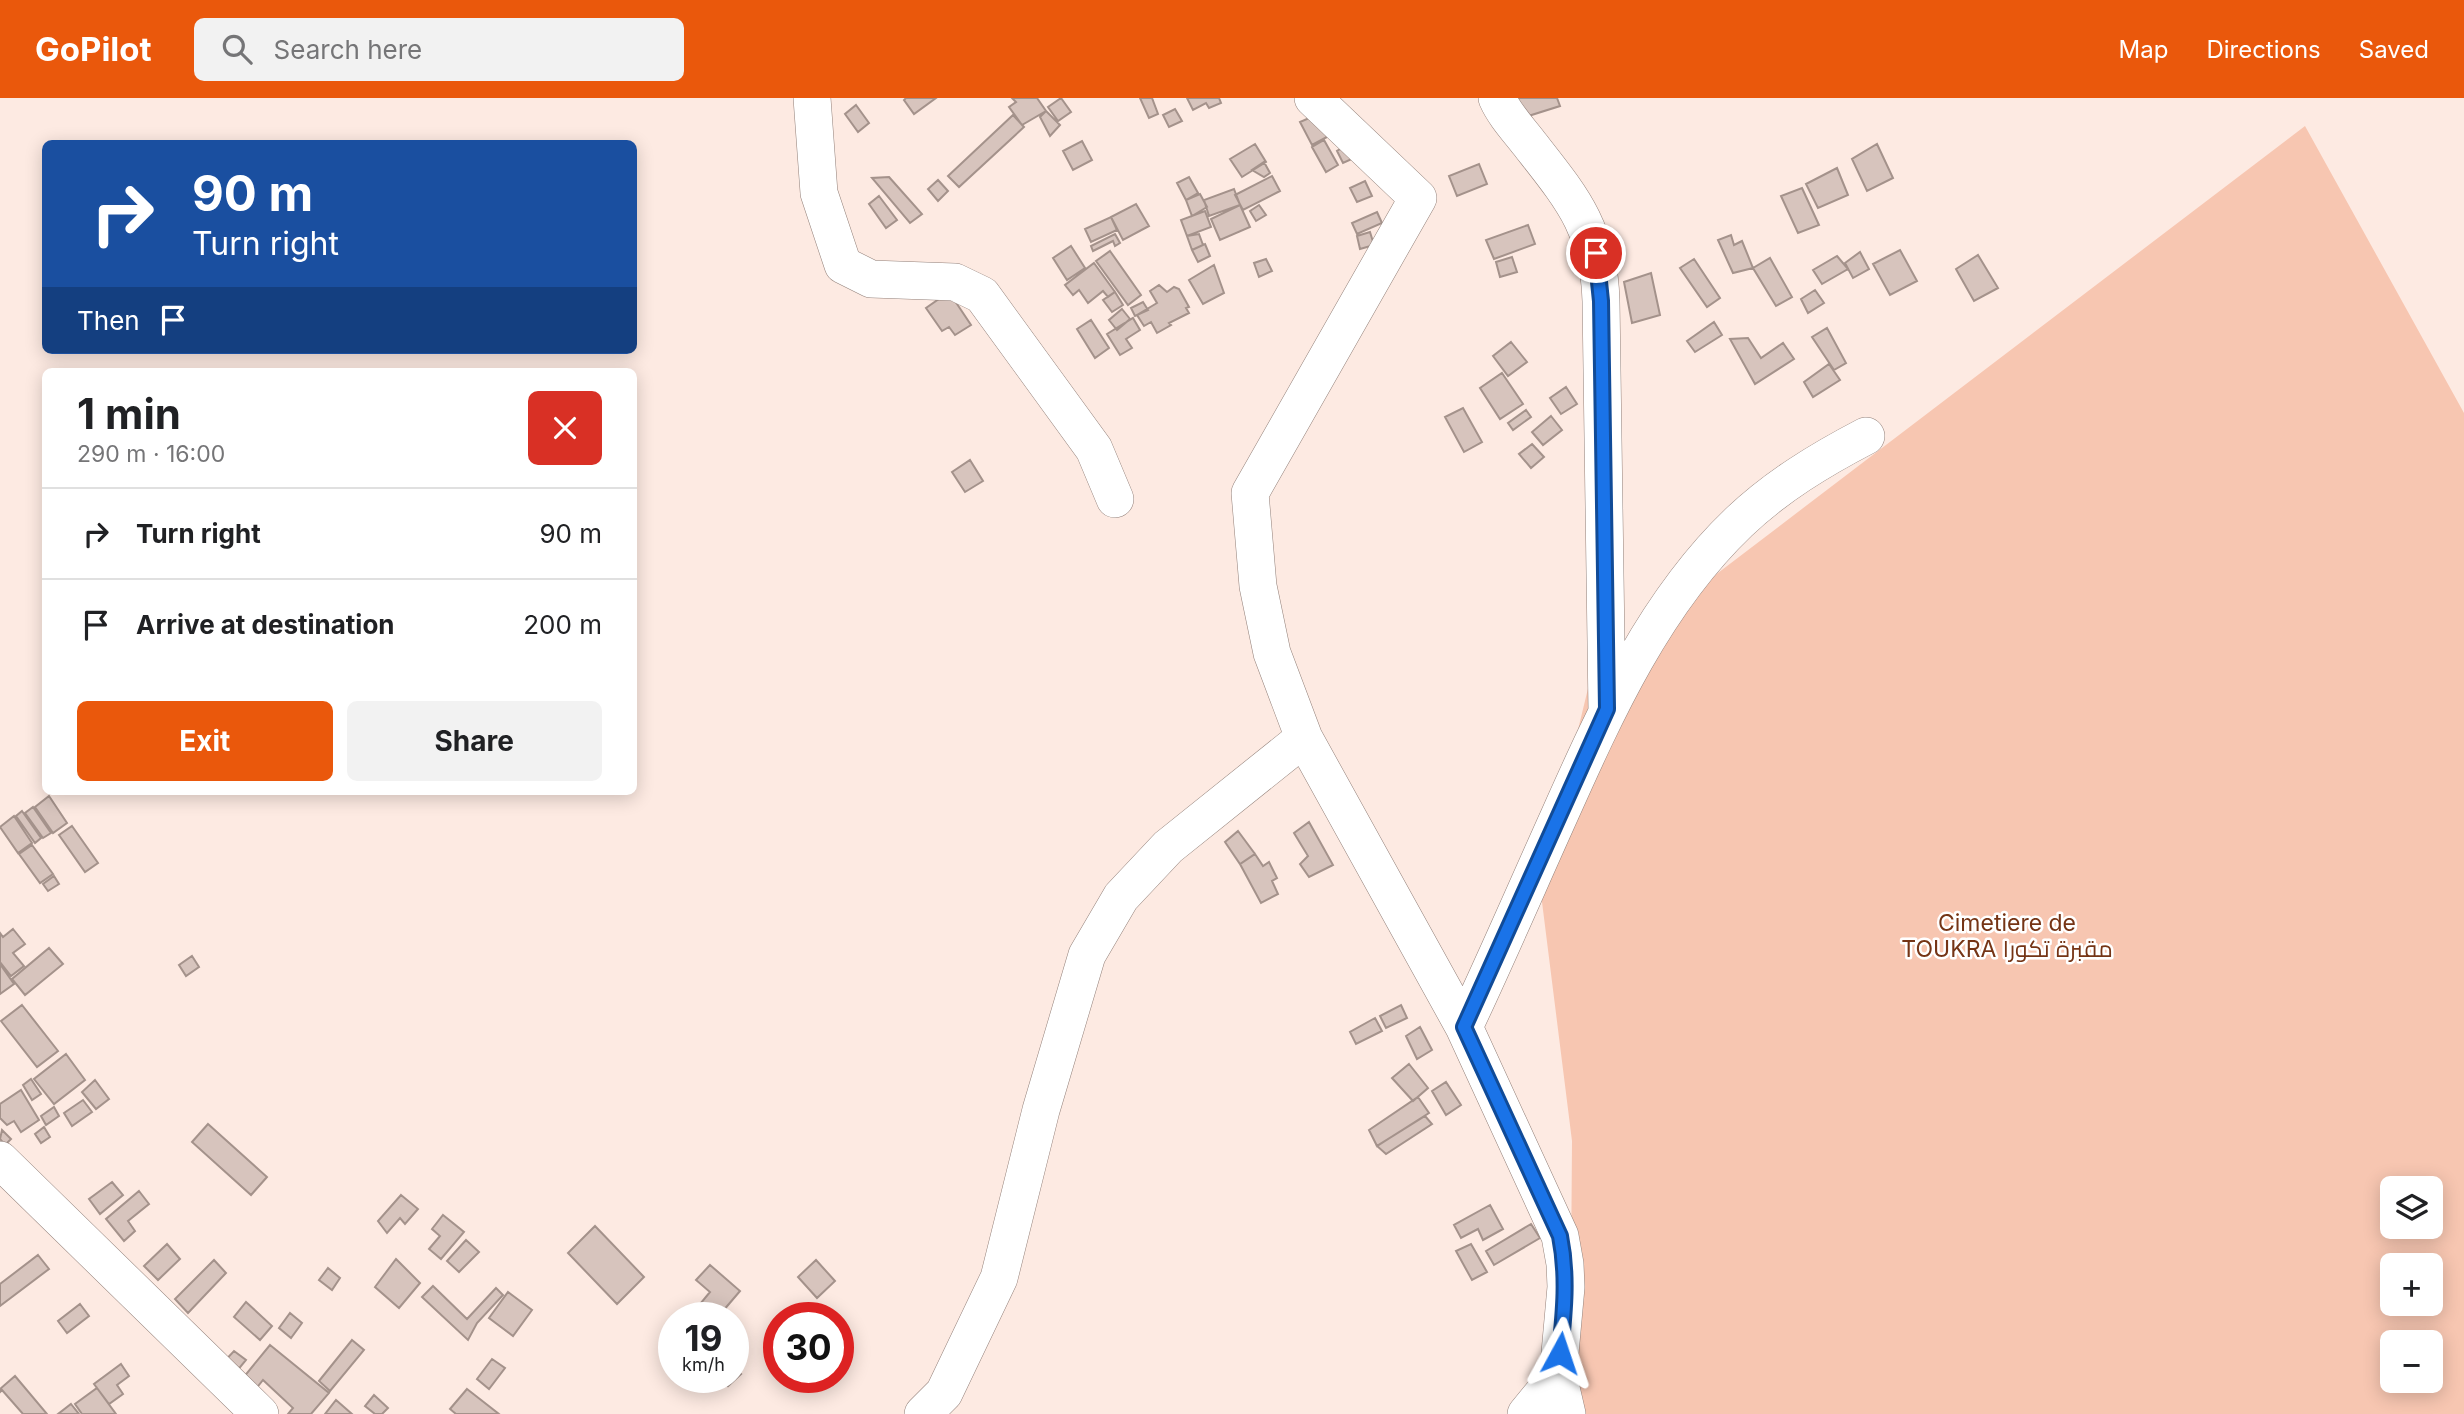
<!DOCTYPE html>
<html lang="en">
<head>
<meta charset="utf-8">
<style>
  body { margin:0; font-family:Inter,Cairo,sans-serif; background:#f2f2f2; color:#202124; height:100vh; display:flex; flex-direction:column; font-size:26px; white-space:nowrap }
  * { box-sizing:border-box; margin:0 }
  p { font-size:23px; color:#757577 }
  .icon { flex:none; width:38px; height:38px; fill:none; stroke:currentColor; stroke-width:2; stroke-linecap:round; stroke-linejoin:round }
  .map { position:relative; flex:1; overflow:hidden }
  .sheet { position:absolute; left:42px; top:270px; width:595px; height:427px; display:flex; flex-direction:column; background:#fff; border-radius:10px; box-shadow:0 4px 18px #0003 }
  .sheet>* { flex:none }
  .hud { position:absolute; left:42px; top:42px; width:595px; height:214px; border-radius:10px; box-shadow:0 4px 18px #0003; background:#1a4fa0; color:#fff; overflow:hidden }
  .tools { position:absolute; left:2380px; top:1078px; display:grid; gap:14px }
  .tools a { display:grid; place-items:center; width:63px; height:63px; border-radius:10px; background:#fff; box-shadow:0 4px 18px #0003; font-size:35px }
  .speed { position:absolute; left:658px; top:1204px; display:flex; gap:14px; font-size:35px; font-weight:700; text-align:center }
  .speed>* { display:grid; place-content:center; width:91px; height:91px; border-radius:50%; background:#fff; box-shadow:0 4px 18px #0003; line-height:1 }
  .speed small { font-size:18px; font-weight:400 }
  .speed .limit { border:10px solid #d22; background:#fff; color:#111 }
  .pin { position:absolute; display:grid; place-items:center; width:60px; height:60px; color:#fff; margin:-30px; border:4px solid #fff; border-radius:50%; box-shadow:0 2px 7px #0007 }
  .me { position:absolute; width:77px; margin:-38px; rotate:5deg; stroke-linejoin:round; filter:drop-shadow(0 0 5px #0008) }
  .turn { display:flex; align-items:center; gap:24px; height:147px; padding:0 35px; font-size:32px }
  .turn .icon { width:91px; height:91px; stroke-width:2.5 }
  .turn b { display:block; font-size:49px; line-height:60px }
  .then { display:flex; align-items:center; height:66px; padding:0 35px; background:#0003; gap:14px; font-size:26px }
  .round { display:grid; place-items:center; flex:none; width:74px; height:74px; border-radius:10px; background:#f2f2f2 }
  .overview { display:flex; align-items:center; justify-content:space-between; height:119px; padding:0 35px }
  h1 { font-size:42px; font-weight:700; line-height:52px }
  .primary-button { display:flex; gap:14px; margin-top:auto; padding:14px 35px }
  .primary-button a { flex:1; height:80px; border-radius:10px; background:#ea580c; color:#fff; font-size:28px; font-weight:700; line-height:80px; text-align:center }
  .primary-button a+a { background:#f2f2f2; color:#202124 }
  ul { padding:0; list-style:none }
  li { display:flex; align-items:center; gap:21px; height:91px; padding:0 35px; border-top:2px solid #e0e0e0 }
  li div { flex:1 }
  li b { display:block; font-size:26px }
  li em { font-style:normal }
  header { display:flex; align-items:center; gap:42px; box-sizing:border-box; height:98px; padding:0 35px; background:#ea580c; color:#fff }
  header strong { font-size:33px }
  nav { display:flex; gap:38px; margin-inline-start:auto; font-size:24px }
  .search { width:490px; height:63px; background:#f2f2f2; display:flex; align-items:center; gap:18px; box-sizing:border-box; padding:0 24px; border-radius:10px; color:#757577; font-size:26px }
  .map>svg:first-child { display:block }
  .green { fill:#f7c6b1; fill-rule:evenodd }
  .building { fill:#d7c4bd; stroke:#a4928b; stroke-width:2 }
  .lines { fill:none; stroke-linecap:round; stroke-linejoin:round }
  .minor-casing { stroke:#93817a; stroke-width:38 }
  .minor { stroke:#fff; stroke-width:37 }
  .route-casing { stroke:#114b97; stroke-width:18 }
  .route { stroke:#1a73e8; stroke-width:12 }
  .labels { text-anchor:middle; stroke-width:5; stroke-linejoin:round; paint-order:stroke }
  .park-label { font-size:23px; fill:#753415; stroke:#fff }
</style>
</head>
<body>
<header>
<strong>GoPilot</strong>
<div class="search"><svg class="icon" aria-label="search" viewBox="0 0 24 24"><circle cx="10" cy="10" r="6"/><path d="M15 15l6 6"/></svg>Search here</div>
<nav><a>Map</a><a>Directions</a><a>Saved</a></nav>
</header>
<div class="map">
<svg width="2464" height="1316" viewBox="0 0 2464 1316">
  <rect width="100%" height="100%" fill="#fdeae2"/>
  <path class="green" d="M2305,28L2464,315V1316H1570L1572,1043L1540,788L1593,570ZM2392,1090H2431V1129H2392ZM2392,1167H2431V1206H2392ZM2392,1244H2431V1283H2392Z"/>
  <path class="building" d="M906,0H936L914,16L904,2Z
    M1012,0H1037L1046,13L1022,27L1009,9L1016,4Z
    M1061,0L1071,14L1058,23L1048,9Z
    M1140,0H1152L1158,16L1149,20Z
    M1187,0H1219L1221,5L1209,10L1206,5L1193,12Z
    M1513,0H1557L1560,8L1519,21Z
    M856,7L869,25L858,34L845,16Z
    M1175,11L1182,23L1169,29L1163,17Z
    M1046,13L1060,27L1050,38L1040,19Z
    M1013,17L1024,29L959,89L948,78Z
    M1316,17L1327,39L1312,47L1300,24Z
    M1324,42L1338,67L1326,74L1312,49Z
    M1082,43L1092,62L1073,72L1063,53Z
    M1255,46L1266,64L1242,79L1230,61Z
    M1877,46L1893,80L1867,93L1852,61Z
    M1347,47L1354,60L1343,65L1337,53Z
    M1264,64L1270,75L1264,79L1252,72Z
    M1479,66L1487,86L1457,98L1449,78Z
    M1837,70L1848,97L1818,110L1806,86Z
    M1272,78L1280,93L1243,112L1235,97Z
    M889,79L922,116L910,125L872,80Z
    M1189,79L1198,95L1186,102L1177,85Z
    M938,82L948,93L938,103L928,91Z
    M1365,83L1372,98L1357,104L1350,90Z
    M1802,90L1819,127L1798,135L1781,98Z
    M1234,91L1240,107L1209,118L1204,102Z
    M1200,96L1207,109L1192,118L1186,102Z
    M879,98L897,122L886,130L869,106Z
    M1136,106L1149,128L1123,142L1111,119Z
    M1240,107L1250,129L1220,142L1211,121Z
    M1259,107L1266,117L1256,123L1250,113Z
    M1205,113L1211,129L1187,138L1181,122Z
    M1377,114L1382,125L1357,136L1352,125Z
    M1111,119L1117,132L1091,144L1085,131Z
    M1528,127L1535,146L1494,161L1486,142Z
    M1370,134L1374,147L1360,151L1357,138Z
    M1115,136L1120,145L1115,148L1113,143L1093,153L1091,148Z
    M1199,136L1203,147L1192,152L1187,138Z
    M1731,137L1734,147L1742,143L1753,170L1733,175L1718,142Z
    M1205,146L1210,158L1198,164L1192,152Z
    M1071,148L1085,170L1067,182L1053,160Z
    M1900,152L1917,183L1890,197L1873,166Z
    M1110,153L1141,197L1128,207L1096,163Z
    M1860,154L1869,171L1853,180L1845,165Z
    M1978,157L1998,190L1974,203L1956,171Z
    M1837,158L1848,171L1822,186L1813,172Z
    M1512,159L1517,174L1500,179L1496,164Z
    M1770,160L1792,199L1776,208L1753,170Z
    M1266,161L1272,173L1259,179L1254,165Z
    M1694,161L1720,200L1707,209L1680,170Z
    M1094,165L1115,194L1108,199L1103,193L1088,205L1079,192L1073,197L1065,187Z
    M1214,167L1224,195L1203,206L1189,182Z
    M1651,175L1660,217L1632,225L1624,184Z
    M1159,187L1167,194L1174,189L1179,191L1189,209L1186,210L1189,215L1169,225L1171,227L1157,235L1151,224L1144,228L1137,217L1157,205L1150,193Z
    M1815,192L1824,205L1808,215L1801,201Z
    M949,194L971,227L955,237L949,229L942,233L926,210Z
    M1115,194L1123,207L1112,214L1103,202Z
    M1143,204L1148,212L1135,218L1131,210Z
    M1122,211L1130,221L1117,232L1109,222Z
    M1133,220L1140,232L1126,241L1132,250L1120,257L1107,236Z
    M1091,222L1109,250L1095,260L1077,231Z
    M1714,224L1722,237L1695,254L1687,243Z
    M1827,230L1846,265L1834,272L1812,239Z
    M1748,240L1761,260L1783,245L1794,261L1755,286L1730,241Z
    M1511,244L1527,264L1508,278L1493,258Z
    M1829,266L1840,282L1813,299L1804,284Z
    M1502,275L1523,306L1500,321L1480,290Z
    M1566,289L1577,306L1561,316L1550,300Z
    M1463,310L1482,344L1464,354L1445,319Z
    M1526,312L1531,319L1513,332L1508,325Z
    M1551,318L1562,332L1543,347L1532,334Z
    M1532,346L1544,359L1531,370L1519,356Z
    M970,362L983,383L965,394L952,374Z
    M49,698L67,725L53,735L35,709Z
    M33,709L51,735L43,740L25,715Z
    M22,713L41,740L35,745L16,718Z
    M14,718L32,745L18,755L0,729Z
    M1309,724L1333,767L1309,779L1300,766L1308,758L1294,735Z
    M72,728L98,765L85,774L59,737Z
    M1238,733L1255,756L1240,766L1225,744Z
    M32,747L53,776L40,785L19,756Z
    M1255,756L1263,768L1269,764L1277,780L1272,783L1278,796L1261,805L1240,766Z
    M54,778L59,786L48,793L43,786Z
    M13,831L25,846L13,855L24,868L11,878L0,864V835L3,839Z
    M49,850L63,866L25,897L12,881Z
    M192,858L199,869L186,878L179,867Z
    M0,866L14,886L0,896Z
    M22,907L58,953L37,969L1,923Z
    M1401,907L1407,920L1386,930L1380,918Z
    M1375,920L1382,933L1356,946L1350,934Z
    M1420,929L1432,952L1417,961L1406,938Z
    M66,956L85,982L54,1006L34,981Z
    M1409,966L1428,990L1413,1003L1392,980Z
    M31,981L41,996L32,1002L23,987Z
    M95,982L109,1001L96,1011L82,994Z
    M1446,984L1461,1007L1446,1017L1432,993Z
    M21,992L39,1022L21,1034L14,1023L7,1027L0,1020V1006Z
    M1418,999L1429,1015L1377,1048L1369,1032Z
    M83,1002L92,1014L72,1028L64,1015Z
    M54,1009L59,1018L46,1027L41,1018Z
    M1425,1018L1432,1026L1386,1056L1377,1048Z
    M208,1026L267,1079L251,1097L192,1044Z
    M44,1029L50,1039L41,1045L35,1036Z
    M2,1032L11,1041L5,1047L0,1041Z
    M112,1084L123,1097L100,1116L89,1101Z
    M139,1093L149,1106L128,1123L135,1133L124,1143L106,1121Z
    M401,1097L418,1111L405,1126L400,1120L387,1135L378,1123Z
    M1490,1107L1503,1131L1483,1142L1478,1131L1461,1140L1454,1127Z
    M443,1117L464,1134L441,1161L429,1151L440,1138L432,1131Z
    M1531,1126L1540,1140L1494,1167L1486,1153Z
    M595,1128L644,1179L617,1206L568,1155Z
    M466,1142L479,1154L459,1174L447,1163Z
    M167,1146L180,1161L158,1182L144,1168Z
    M1471,1146L1487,1174L1472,1182L1456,1153Z
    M38,1157L49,1171L0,1208V1186Z
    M396,1161L420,1185L399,1210L375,1189Z
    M214,1162L226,1175L188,1215L175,1201Z
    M816,1162L835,1183L817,1200L798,1179Z
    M710,1167L740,1193L717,1220L700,1206L710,1194L696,1182Z
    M328,1170L340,1180L332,1192L319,1182Z
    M433,1188L467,1221L496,1190L503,1197L477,1225L468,1242L422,1199Z
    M508,1194L532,1212L513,1238L489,1220Z
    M246,1204L272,1228L260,1242L234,1219Z
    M80,1206L89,1218L67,1235L58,1223Z
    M290,1215L302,1225L291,1240L279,1230Z
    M352,1242L364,1252L330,1293L319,1283Z
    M270,1247L329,1295L311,1316H288L293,1310L263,1282L251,1297L238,1286Z
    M234,1253L246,1262L232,1279L220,1268Z
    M492,1261L505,1270L489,1291L477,1281Z
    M121,1266L129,1278L117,1287L123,1296L109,1306L94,1286Z
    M733,1269L741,1276L728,1288L719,1279H733Z
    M15,1278L47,1316H23L2,1292L0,1294V1291Z
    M97,1290L116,1316H82L75,1306Z
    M467,1291L499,1316H456L450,1311Z
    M374,1297L388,1310L382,1316H375L365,1308Z
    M336,1302L352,1316H325Z
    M71,1306L79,1316H58Z"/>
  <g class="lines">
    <g class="minor-casing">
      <path id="minor" d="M812,0L819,95L843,167L871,181L955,184L982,197L1094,351L1115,401
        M1313,0L1418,100L1250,395L1258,488L1272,555L1304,640L1464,929L1560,1138L1565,1166L1566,1189L1558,1277L1567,1316
        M1497,0C1504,16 1517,30 1528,44C1571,99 1599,130 1601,203L1607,612
        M1464,929C1497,859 1528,787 1560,716C1606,613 1655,504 1739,424C1777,388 1820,362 1866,338
        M0,1062L260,1316
        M923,1316L944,1295L999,1180L1041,1012L1087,857L1121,799L1168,749L1304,640
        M1526,1316L1558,1277"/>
    </g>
    <use href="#minor" class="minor"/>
  </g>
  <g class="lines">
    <g class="route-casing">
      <path id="route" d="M1560,1255C1564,1215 1568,1178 1560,1138L1464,929L1607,611L1601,203L1596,155"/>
    </g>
    <use href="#route" class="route"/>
  </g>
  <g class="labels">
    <g class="park-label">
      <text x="2007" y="833">Cimetiere de<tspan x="2007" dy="26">TOUKRA مقبرة تكورا</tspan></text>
    </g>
  </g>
</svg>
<div class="tools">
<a><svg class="icon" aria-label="layers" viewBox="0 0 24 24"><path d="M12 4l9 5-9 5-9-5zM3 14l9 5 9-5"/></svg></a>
<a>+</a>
<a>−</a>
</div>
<div class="speed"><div>19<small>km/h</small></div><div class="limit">30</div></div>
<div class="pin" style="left:1596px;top:155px;background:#d93025"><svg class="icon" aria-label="arrive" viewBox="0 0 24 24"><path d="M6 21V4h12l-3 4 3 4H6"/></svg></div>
<svg class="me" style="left:1560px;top:1255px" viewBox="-20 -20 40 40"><path d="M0-17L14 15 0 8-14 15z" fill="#1a73e8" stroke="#fff" stroke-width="4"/></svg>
<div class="hud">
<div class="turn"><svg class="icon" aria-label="right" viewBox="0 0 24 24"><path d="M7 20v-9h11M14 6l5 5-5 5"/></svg><div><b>90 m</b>Turn right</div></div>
<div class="then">Then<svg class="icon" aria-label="arrive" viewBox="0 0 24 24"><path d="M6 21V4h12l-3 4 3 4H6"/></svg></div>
</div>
<section class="sheet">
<div class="overview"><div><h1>1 min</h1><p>290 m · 16:00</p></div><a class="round" style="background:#d93025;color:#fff"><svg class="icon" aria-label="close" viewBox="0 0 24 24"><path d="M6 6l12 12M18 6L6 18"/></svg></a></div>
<ul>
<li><svg class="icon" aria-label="right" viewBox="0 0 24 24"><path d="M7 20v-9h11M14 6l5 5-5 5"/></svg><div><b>Turn right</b></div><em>90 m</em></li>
<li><svg class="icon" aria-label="arrive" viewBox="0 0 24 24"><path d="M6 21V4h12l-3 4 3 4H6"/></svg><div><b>Arrive at destination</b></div><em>200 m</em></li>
</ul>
<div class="primary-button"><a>Exit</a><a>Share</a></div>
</section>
</div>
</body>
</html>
